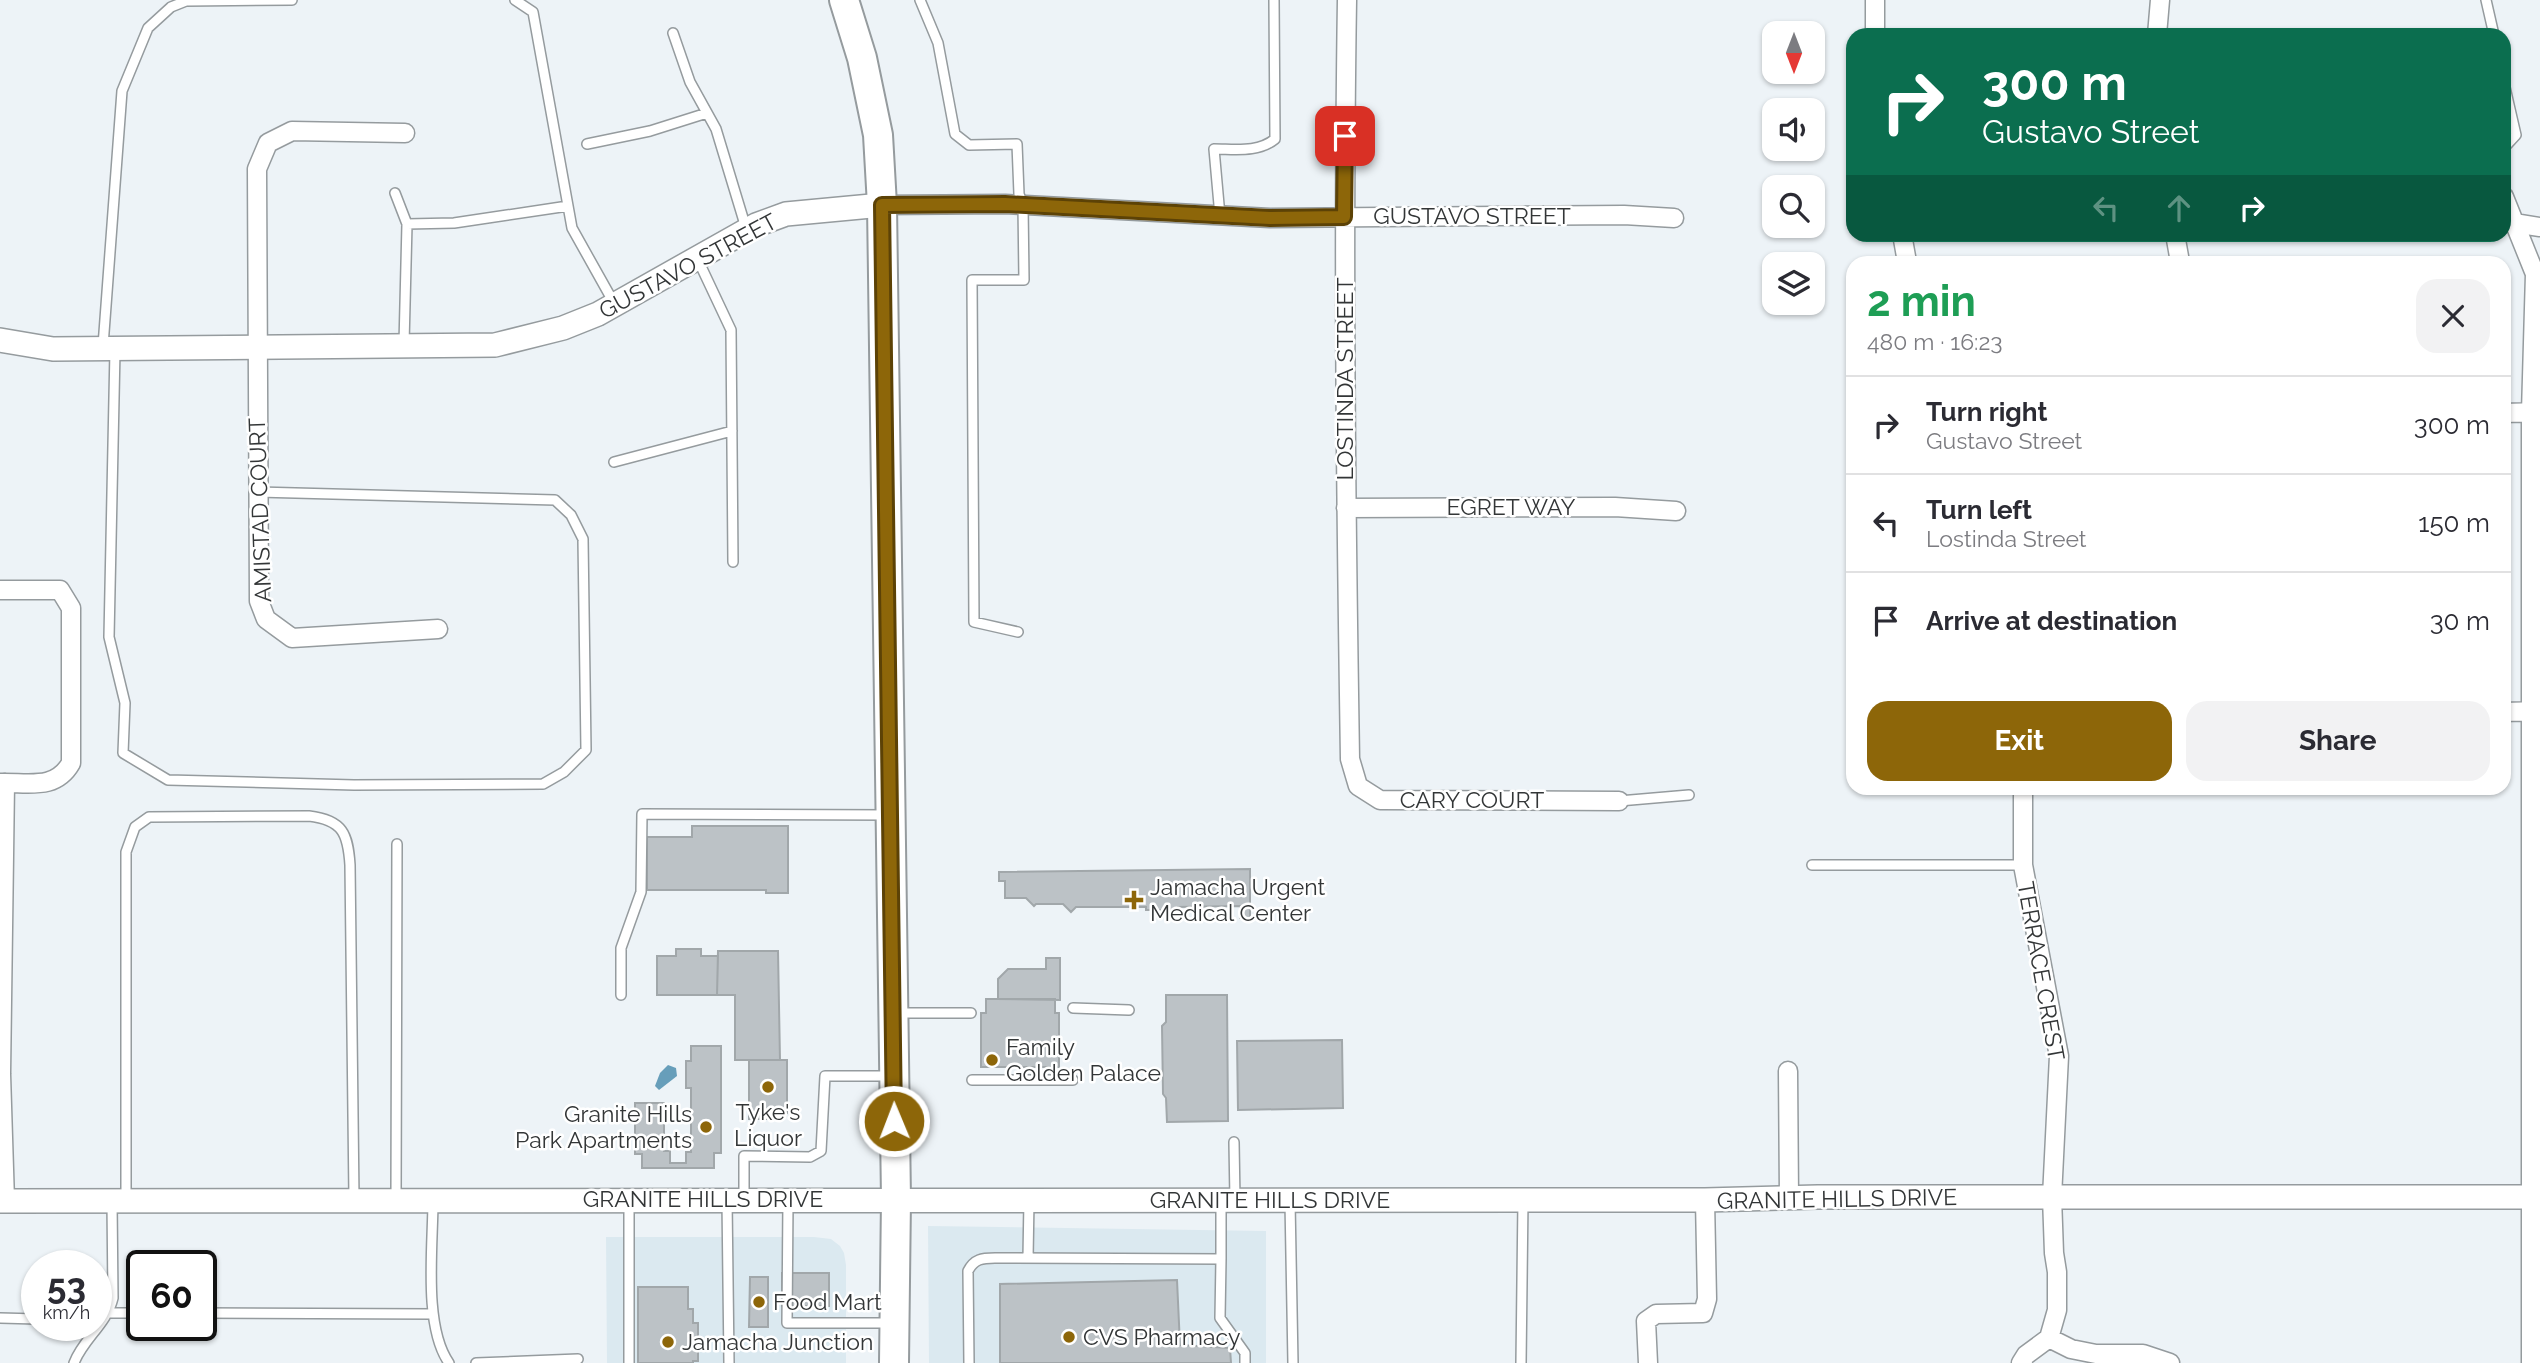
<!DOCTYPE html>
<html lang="en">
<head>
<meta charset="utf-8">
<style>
  body { margin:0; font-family:Raleway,sans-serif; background:#f2f2f3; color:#2b2b33; height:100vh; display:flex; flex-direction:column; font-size:26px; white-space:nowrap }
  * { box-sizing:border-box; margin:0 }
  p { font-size:23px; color:#7c7c81 }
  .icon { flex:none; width:38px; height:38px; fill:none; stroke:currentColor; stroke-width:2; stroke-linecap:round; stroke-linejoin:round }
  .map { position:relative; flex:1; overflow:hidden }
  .drawer { position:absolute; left:1846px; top:256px; width:665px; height:539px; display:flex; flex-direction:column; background:#fff; border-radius:21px; box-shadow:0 2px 5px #0004 }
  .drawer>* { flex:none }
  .guide { position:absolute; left:1846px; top:28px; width:665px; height:214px; border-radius:21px; box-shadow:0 2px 5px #0004; background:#0b6e4f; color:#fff; overflow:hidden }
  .needle { width:46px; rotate:180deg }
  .fabs { position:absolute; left:1762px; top:21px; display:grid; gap:14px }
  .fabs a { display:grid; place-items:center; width:63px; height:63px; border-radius:14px; background:#fff; box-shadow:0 2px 5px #0004; font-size:35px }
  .speed { position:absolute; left:21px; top:1250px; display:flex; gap:14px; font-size:35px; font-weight:700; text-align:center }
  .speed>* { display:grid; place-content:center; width:91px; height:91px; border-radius:50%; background:#fff; box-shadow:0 2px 5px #0004; line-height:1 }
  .speed small { font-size:18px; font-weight:400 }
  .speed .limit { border:4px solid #111; border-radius:10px; background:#fff; color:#111 }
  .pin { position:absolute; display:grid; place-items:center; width:60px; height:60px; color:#fff; margin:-30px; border-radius:14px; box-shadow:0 4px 10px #0006 }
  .me { position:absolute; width:77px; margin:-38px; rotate:359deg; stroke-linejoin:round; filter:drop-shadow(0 0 5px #0008) }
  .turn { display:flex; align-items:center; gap:24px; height:147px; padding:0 21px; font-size:32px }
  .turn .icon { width:91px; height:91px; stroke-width:2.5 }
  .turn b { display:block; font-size:49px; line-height:60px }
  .lanes { display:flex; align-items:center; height:66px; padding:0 21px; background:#0003; justify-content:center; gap:35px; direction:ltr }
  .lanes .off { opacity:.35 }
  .round { display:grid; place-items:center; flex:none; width:74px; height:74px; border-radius:21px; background:#f2f2f3 }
  .summary { display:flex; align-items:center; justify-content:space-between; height:119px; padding:0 21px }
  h1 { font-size:42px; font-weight:700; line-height:52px; color:#1e9e55 }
  .button { display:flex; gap:14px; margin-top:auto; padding:14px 21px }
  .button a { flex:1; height:80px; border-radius:21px; background:#8d6609; color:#fff; font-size:28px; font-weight:700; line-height:80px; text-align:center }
  .button a+a { background:#f2f2f3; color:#2b2b33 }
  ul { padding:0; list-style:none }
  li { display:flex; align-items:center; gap:21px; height:98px; padding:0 21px; border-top:2px solid #e1e1e2 }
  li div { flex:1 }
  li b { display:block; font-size:26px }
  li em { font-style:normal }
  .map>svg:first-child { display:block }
  .built { fill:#dbe9f0 }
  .water { fill:#679eba }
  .building { fill:#bcc2c6; stroke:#a1a7aa; stroke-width:2 }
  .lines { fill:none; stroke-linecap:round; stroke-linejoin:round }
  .service-casing { stroke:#959b9e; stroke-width:12 }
  .minor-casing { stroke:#959b9e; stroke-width:21 }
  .tertiary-casing { stroke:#959b9e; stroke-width:26 }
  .primary-casing { stroke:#959b9e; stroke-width:32 }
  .service { stroke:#fff; stroke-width:9 }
  .minor { stroke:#fff; stroke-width:18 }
  .tertiary { stroke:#fff; stroke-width:23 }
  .primary { stroke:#fff; stroke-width:28 }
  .route-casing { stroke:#5c4206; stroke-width:18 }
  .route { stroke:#8d6609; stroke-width:12 }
  .poi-dot { fill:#8d6609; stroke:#fff; stroke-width:2.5 }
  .labels { text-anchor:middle; stroke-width:5; stroke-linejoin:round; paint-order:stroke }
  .street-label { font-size:23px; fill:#333637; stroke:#fff }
  .poi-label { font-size:23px; fill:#333637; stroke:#fff; text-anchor:start }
</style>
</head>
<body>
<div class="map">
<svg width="2540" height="1363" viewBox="0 0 2540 1363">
  <rect width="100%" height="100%" fill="#edf3f7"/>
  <path class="built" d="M928,1226L1266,1231V1363H929Z
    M606,1237H814L831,1239L840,1246L844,1253L846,1265V1363H607Z"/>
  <path class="water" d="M668,1065L676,1068L677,1076L659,1090L655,1086L660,1073Z"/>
  <path class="building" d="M692,826H788V893H766V890H647V837H692Z
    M1250,869V918H1240V906L1178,907V910H1146V907H1076L1071,912L1063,904H1036L1034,906L1026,898H1005V881H999V872Z
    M676,949H701V956H718L717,995H657V956H676Z
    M718,951H778L780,1060H735V995H717Z
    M1046,958H1060V1000L998,999V979L1008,969H1046Z
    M1166,995H1227L1228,1121L1167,1122L1166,1098L1163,1094L1162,1026L1166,1022Z
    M986,999H1055V1013H1059V1067H981V1013H986Z
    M1342,1040L1343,1108L1238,1110L1237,1041Z
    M691,1046H721V1153H714V1168H642V1154H635V1103H664V1151H670V1163H686V1152H691V1088H686V1061H691Z
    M749,1060H787V1113L780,1119H749Z
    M782,1273H829V1306H782Z
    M750,1277H768V1327H749Z
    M1177,1280L1180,1345L1230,1348L1231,1363H1000V1284Z
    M638,1287H688V1309H693V1323H698V1361H693V1363H638Z"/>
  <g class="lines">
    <g class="service-casing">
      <path id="service" d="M515,0L533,12L572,228L614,303
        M920,0L938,43L955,134L969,145L1017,144L1019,194L1023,205L1024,280H972L974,622L1018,632
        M2486,0L2494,35
        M673,33L690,82L716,129L746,228
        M2504,83L2516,135L2504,148
        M587,144L650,131L707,113
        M395,193L407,224L454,223L568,206
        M1220,216L1214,149C1235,149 1258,153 1275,139L1274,0
        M698,260L731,330L733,562
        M404,344L407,224
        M103,346L122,91L148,28L171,7L186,1L292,0
        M115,350L109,637L125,703L123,753L168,780L354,785L543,784L564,772L586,750L583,539L571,515L555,500L258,492
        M614,462L732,431
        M1619,801L1689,795
        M1812,865H2023
        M621,995V948L641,892L642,814L889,815
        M1073,1008L1129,1010
        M896,1013H971
        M972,1080H1073
        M1234,1142L1235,1200
        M744,1198V1156L810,1157L821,1151L825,1076H892
        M126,1200V852L135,827L149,817L309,816C343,820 348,834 350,865L354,1198
        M396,1200L397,844
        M433,1200C433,1246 423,1326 449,1363
        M727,1200L729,1363
        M629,1201V1363
        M788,1201L787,1323H893
        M1290,1202L1293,1363
        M1028,1258L1029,1200
        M1221,1259V1201
        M108,1313H142
        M201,1313L433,1314
        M0,1318L37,1319
        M74,1363C83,1339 107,1324 113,1298L112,1202
        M476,1363L578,1359
        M969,1363L968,1271C974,1259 982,1258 995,1258L1221,1259L1220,1318L1245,1353V1363
        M1521,1363L1523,1200"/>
    </g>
    <g class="minor-casing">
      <path id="minor" d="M1347,0C1343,253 1346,506 1350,759L1358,786L1380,800L1619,801
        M1875,35V0
        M2157,35L2160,0
        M405,133L292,131L268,143L257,169L259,601L266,619L292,638L438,629
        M2504,197L2535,274L2531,412V1363
        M882,205L1005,204L1270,218L1624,215L1674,218
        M2514,223L2540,227
        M1902,234L1907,262
        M2175,234L2180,262
        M2504,413L2540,412
        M1346,508L1615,507L1676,511
        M0,590H60L71,608V763C55,791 28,782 0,783
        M2504,712L2540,711
        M5,783L1,1074L5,1201
        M2023,788V865L2059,1056L2052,1197L2054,1253L2057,1272V1310L2049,1338
        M1788,1071L1789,1198
        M1648,1363L1646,1321L1656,1314L1703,1313L1707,1299L1705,1200
        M2021,1363L2026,1355L2049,1338L2071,1349L2096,1354H2143L2170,1363"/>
    </g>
    <g class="tertiary-casing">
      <path id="tertiary" d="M0,340L53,349L495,345L563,328L598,314L756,225L786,214L882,205
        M0,1201L1705,1200L1818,1197H2540"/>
    </g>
    <g class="primary-casing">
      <path id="primary" d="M844,0L862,58L878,135L882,205L896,1199L894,1363"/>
    </g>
    <use href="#service" class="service"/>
    <use href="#minor" class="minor"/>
    <use href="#tertiary" class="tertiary"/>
    <use href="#primary" class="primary"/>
  </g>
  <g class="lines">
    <g class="route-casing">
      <path id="route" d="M894,1121L882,205L1005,204L1270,218L1344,217L1345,136"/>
    </g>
    <use href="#route" class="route"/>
  </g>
  <g class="poi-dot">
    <path d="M1130.5 889.5h7v7h7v7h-7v7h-7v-7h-7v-7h7z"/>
    <circle cx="992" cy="1060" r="7"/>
    <circle cx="768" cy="1087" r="7"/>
    <circle cx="706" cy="1127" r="7"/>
    <circle cx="759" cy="1302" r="7"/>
    <circle cx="1069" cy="1337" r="7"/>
    <circle cx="668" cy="1342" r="7"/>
  </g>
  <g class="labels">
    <g class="street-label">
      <text x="1472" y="224">GUSTAVO STREET</text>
      <text transform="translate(688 266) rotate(-28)" y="8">GUSTAVO STREET</text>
      <text transform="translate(1345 379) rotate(-90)" y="8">LOSTINDA STREET</text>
      <text x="1511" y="515">EGRET WAY</text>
      <text transform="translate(260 510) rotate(-92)" y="8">AMISTAD COURT</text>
      <text x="1472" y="808">CARY COURT</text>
      <text transform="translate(2041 971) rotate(80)" y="8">TERRACE CREST</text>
      <text x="703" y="1207">GRANITE HILLS DRIVE</text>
      <text transform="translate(1837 1199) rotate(-1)" y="8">GRANITE HILLS DRIVE</text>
      <text x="1270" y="1208">GRANITE HILLS DRIVE</text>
    </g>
    <g class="poi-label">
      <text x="1150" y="895">Jamacha Urgent<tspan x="1150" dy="26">Medical Center</tspan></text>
      <text x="1006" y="1055">Family<tspan x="1006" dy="26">Golden Palace</tspan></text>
      <text x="768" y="1120" text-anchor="middle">Tyke's<tspan x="768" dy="26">Liquor</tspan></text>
      <text x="692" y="1122" text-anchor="end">Granite Hills<tspan x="692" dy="26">Park Apartments</tspan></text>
      <text x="773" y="1310">Food Mart</text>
      <text x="1083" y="1345">CVS Pharmacy</text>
      <text x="682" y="1350">Jamacha Junction</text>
    </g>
  </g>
</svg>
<div class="fabs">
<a><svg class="needle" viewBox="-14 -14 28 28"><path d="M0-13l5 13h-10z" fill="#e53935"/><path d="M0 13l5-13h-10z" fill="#7c7c81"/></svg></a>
<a><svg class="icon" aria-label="sound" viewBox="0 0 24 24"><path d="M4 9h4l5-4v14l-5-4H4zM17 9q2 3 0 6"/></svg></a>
<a><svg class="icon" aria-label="search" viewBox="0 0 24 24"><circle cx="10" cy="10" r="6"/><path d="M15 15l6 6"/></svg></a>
<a><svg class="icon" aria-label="layers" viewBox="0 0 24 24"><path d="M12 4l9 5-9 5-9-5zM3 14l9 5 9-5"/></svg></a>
</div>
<div class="speed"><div>53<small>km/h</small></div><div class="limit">60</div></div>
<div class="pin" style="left:1345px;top:136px;background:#d93025"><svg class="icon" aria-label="arrive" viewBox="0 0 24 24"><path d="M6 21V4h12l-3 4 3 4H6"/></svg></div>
<svg class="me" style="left:894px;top:1121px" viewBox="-20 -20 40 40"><circle r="17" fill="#8d6609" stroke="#fff" stroke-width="3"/><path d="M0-11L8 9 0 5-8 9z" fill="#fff"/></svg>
<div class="guide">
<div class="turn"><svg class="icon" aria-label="right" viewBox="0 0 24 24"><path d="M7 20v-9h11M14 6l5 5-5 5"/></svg><div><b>300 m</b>Gustavo Street</div></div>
<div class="lanes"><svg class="icon off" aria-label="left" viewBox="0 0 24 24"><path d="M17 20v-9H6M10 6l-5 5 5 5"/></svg><svg class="icon off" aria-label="ahead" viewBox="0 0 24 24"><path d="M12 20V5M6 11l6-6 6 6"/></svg><svg class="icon" aria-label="right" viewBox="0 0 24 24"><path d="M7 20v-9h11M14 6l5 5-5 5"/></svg></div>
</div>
<section class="drawer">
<div class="summary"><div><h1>2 min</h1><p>480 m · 16:23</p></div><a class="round"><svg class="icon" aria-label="close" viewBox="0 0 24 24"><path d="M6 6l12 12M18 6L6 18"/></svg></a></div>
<ul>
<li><svg class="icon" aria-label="right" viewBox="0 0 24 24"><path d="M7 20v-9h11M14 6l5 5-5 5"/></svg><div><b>Turn right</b><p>Gustavo Street</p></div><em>300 m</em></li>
<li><svg class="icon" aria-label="left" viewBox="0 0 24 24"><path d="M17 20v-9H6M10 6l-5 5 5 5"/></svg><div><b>Turn left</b><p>Lostinda Street</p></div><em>150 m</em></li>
<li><svg class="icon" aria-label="arrive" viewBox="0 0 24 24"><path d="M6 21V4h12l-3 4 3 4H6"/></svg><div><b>Arrive at destination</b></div><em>30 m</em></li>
</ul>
<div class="button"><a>Exit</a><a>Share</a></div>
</section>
</div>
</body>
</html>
